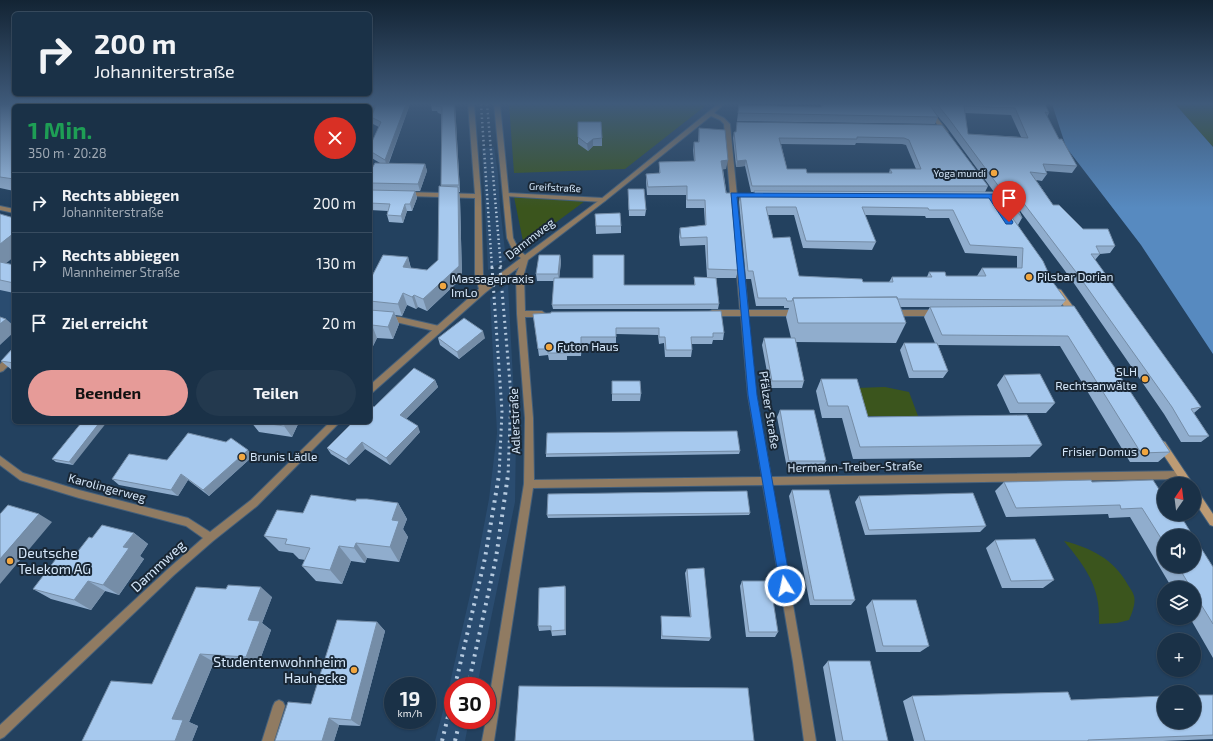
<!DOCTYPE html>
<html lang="de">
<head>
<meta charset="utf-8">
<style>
  body { margin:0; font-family:"Exo 2",sans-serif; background:#23394e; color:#f1f3f6; height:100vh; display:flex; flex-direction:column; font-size:15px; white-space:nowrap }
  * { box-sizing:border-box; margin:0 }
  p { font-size:13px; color:#9fa9b4 }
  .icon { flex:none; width:22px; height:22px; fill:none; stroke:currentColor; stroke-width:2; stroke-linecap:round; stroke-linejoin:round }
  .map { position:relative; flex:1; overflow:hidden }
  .details { position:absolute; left:12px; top:104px; width:360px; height:320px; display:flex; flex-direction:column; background:#1a3147; border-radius:6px; box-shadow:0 1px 3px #0004,0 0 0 1px #384c60 }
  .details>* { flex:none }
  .guide { position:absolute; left:12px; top:12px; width:360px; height:84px; border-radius:6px; box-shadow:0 1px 3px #0004,0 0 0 1px #384c60; background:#1a3147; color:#f1f3f6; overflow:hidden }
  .needle { width:26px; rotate:14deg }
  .tools { position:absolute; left:1157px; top:477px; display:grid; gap:8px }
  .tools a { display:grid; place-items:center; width:44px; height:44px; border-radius:50%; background:#1a3147; box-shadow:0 1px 3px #0004,0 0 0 1px #384c60; font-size:20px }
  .speed { position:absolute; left:384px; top:677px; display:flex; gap:8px; font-size:20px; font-weight:700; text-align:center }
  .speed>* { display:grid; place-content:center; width:52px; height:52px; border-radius:50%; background:#1a3147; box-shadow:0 1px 3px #0004,0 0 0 1px #384c60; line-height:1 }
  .speed small { font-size:10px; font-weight:400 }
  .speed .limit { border:6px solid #d22; background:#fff; color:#111 }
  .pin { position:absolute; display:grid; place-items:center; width:34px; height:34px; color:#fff; margin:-41px -17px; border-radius:50% 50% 50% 0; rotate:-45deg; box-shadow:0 0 4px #0007 }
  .pin .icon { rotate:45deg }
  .me { position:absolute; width:44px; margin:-22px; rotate:350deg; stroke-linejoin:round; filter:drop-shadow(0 0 3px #0008) }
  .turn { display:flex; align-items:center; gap:14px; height:84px; padding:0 16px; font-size:18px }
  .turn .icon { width:52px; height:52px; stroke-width:2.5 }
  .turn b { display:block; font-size:28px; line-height:34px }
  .round { display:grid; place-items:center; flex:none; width:42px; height:42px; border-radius:21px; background:#23394e }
  .summary { display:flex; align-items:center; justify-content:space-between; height:68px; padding:0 16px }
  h1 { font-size:24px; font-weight:700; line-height:30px; color:#1e9e55 }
  .cta { display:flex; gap:8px; margin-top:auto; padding:8px 16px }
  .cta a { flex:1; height:46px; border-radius:24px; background:#e69b98; color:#111; font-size:16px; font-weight:700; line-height:46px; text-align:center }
  .cta a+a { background:#23394e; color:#f1f3f6 }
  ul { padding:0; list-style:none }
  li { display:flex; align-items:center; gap:12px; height:60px; padding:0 16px; border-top:1px solid #384c60 }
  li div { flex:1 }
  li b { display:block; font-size:15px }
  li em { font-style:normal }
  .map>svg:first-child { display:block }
  .built { fill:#2a4c70 }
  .green { fill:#3b551d }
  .water { fill:#578ac0 }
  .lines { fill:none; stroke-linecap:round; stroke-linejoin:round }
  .lane-casing { stroke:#435f7b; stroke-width:2 }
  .street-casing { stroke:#435f7b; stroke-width:2 }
  .secondary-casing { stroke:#435f7b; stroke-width:2 }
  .lane { fill:#907b62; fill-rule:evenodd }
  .street { fill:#907b62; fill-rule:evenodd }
  .secondary { fill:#bd9b74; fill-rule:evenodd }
  .rail-far2 { stroke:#b5c9de; stroke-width:2.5; stroke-dasharray:1.5 3; stroke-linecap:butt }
  .rail-far1 { stroke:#b5c9de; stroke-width:3; stroke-dasharray:2 4; stroke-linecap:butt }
  .rail { stroke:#b5c9de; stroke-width:4; stroke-dasharray:2.5 5; stroke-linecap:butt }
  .wall { fill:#90adcd; fill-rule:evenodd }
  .shaded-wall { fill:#758da7 }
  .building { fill:#a7c9ee; stroke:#758da7; fill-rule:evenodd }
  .route { fill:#1a73e8; stroke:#114b97 }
  .poi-dot { fill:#f1a640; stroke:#192735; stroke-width:1.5 }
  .labels { text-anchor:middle; stroke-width:4; stroke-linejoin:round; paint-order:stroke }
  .far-poi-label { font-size:10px; fill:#d4e6f9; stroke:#192735; text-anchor:end }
  .far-street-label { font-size:10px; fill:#d4e6f9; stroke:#192735 }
  .street-label { font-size:12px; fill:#d4e6f9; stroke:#192735 }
  .poi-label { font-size:12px; fill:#d4e6f9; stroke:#192735; text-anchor:start }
  .near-poi-label { font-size:14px; fill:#d4e6f9; stroke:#192735; text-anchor:start }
  .near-street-label { font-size:14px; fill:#d4e6f9; stroke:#192735 }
</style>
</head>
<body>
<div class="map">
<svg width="1213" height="741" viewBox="0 0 1213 741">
  <rect width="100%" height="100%" fill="#23415f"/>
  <path class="built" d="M494,147L498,174L500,206L506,260L488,270L482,148Z
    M0,272L14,275V332L0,345Z
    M508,284L516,436L515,502L477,686H453V720H469L465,741H435L447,696L475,573L489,499L497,433L490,298Z"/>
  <path class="green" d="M509,104H706L704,107L625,169L514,173Z
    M1175,104H1213V147Z
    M514,197L585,201L524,246Z
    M885,387L909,392L918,416H865L856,388Z
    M1064,541C1091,548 1114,559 1128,585C1130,588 1133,592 1134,596C1136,603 1132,613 1129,620L1117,623L1099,624C1099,617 1099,610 1098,603C1095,579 1079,559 1064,541Z"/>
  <path class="water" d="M1052,104H1175L1213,147V354L1141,245L1066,147Z"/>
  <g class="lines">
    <g class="lane-casing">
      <path id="lane" d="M162,104H173L175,106H165Z
        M506,193L603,198L606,200L603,202L504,196L503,195Z
        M370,314L400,317L439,326L443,329L439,332L400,323L370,320Z
        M14,352V360L3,371L0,372V364L11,353Z
        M279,700L283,702L285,706L274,741H262L273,706L275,702Z"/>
    </g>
    <g class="street-casing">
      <path id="street" d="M67,104H82L84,106H71Z
        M279,104H285L284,106H278Z
        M375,104H381L373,122L370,124V116Z
        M468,104H474L481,196L483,274L485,285L521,258L514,253L507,238L494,104H500L513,238L519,250L525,255L601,199L718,104H724L714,113L724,118L730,124L748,310H798L802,313L798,316H748L756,395L771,477L1182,471L1185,472L1186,475L1185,478L1182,479L772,485L803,662L816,741H804L793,662L763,485L533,488L494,741H482L486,720H487V712L524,484L525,418L517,314L516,274L519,267L486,292L373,392L370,393V385L479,289L475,274V198L407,196L404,194L407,192L475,194ZM711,116L720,120L724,124L740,310H712L708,313L712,316H741L748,395L762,477L534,480L533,418L525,317H542L546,314L542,311H525L524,274L528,260L605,201Z
        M0,206L14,209V213L0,210Z
        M892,310H936L940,313L936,316H892L888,313Z
        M330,422H340L257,506L213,541L174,575L4,737L0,739V725L168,569L203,538L186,526L79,498L20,480L0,465V456L23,473L79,490L188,518L210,532L251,500Z"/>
    </g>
    <g class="secondary-casing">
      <path id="secondary" d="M922,104H927L948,132V134H944Z
        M1058,289L1061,290L1077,312L1078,314L1077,316H1071L1055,294L1054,292L1055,290Z
        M1162,441L1165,442L1193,484H1183L1159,448L1158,445L1159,442Z
        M1194,489L1197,490L1213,514V526L1210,525L1194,501Z"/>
    </g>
    <use href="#lane" class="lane"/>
    <use href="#street" class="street"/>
    <use href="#secondary" class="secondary"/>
    <path class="rail-far2" d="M481,104L492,268
      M487,104L501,268"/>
    <path class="rail-far1" d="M492,267L502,411L499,476
      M500,267L511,395L508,476"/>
    <path class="rail" d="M455,686L485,558L499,475
      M468,686L496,558L508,475
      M442,741L453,696
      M455,741L460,720"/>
  </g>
  <path class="wall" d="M0,104L14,106V191L0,188Z
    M410,104L389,163L425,164L427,171L420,191H411H415L417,198L412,211H407L403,223L389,222L387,215L388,211L370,210V172L380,163L370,157V146L379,127L373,124L371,117Z
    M431,104H455L460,192H459L460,199L462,278L427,311L418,307L416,309L407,305L402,316L395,315L399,324L393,339L377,338L370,352V278H371L408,257L411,268L427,270L438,260L441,186V114L438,113L437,111H432Z
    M821,104H1045L1049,113L1047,117L1059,139L1077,166L1072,173L1046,171L1047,174L1042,181L1036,180L1053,205L1083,229L1115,246L1110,253L1100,254L1095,260L1201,407L1194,413L1209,436L1201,442H1181L1164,414L1071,279L1018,208L1022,218L1018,225L1052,281L1066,300L1061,306L1170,452L1158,462H1130L1060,346L938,345L948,371L943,378H909L900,350L904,343H935L924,317L930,307H900L906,323L896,343L796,342L804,381L802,388H770L762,345L764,338H791L786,317L789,308H784V306H756L751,279H746L739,202L740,194H753L754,192H751L745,166L736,167L733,138L734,132L942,125L988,186L985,192H994L946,126L930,107L938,117L935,124L737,121L739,105L821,107ZM965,113L1011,115L1021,137L968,134ZM856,143L902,144L906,145L916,169H890L889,173H807L787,169L781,144L855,145ZM768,215H794L803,248L872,250L876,242L865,215L925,216L926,218H949L965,253L1017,256V268H982L977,276H946L929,272L927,277H892L889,282H863L799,276L773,238Z
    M578,122L602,138V146H593L588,151L578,144Z
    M699,128L726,169H723L738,270L736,278H716L719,304L718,309H553L552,305L554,281H537L536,274L560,255L561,262L559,278L624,285H694V277H707L705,245L680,246L679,237L680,228L705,225L704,208H686V195H647L646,182V174L659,173V162L694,161L693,150L694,142H698Z
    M628,189L646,210L645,216H629Z
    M0,214L6,263L14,265V293L0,290Z
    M595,214L621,226V233L596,234Z
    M533,314L724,333L723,340H713L712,344H692V350L691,357H665L664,343L659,344L658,335L616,334V343L582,344L581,356H567V360H549L548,355L539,356Z
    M438,338H485L459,359L440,345Z
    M14,347V371H13L1,361Z
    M1004,375L1055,403L1046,413H1010L997,385Z
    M821,379L868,417L1042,445L1030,457L853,459L842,418H822L816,391Z
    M435,380L438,387L406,419L420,432L390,465L365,449L349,465L331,454L327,448L374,407Z
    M612,381L641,394L640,401H612Z
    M780,410L826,461L822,468H787L777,417Z
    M82,422L73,465L56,462L52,459Z
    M251,422H299L292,437L259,432Z
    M740,451L739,454L546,457V454Z
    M253,456L209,496L188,480L178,496L119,485L112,479L167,460Z
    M1153,480L1164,536V566H1194L1213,567V658L1190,618H1194V588H1172L1130,517L1109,518L1108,514L1006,517L995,491L1004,482H1092Z
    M792,490L855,600L851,605H810L789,496Z
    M859,496L986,526L980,532L865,535L855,502Z
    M356,501L398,503L407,519L403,529L408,537L399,562L367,558L365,563L351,561L342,584L316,581L302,566L305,560L299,559L293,553L279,551L264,536L303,513Z
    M750,513L749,515L548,518L547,515Z
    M134,533L148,544L140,556L144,559L119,595L105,591L91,610L51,599L33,589L75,555L92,538Z
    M995,540L1054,580L1043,588H1002L986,548Z
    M687,569L711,638L709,641L661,639V616L690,617L685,573Z
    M742,581L778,632L775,637H746L740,586Z
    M565,586L566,591V635L552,636L551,630L539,631L538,626Z
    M226,589L272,597L262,623L271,630L258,665L214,662L189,722L198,726L192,741L152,684Z
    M872,600L929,646L920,652H876L866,607Z
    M377,622L385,631L360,726L339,725L334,741H275L311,704Z
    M828,661L888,741H836L823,667Z
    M1213,695V739L1163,741H914L903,701L912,696L1071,700Z"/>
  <path class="shaded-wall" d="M368,104H374L370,113V106H368Z
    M406,104H410L387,167L385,160Z
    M454,104H455L460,192L459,185Z
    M593,139V146L588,151L587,144Z
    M728,160L726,169L720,170L721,161Z
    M746,160L745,166L736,167L737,161Z
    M425,164L427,171L420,191L418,184Z
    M458,187L460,199L462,278L427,311L423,299L459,266Z
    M415,191L417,198L412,211L410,204Z
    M1019,197L1015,204L1014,200Z
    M405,204L407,211L403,223L401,216Z
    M14,233V257L0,268V244Z
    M560,255L561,262L559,281L558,274Z
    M408,257L411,270L403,267Z
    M403,293L407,305L402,316L398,304Z
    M414,295L418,307L416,309L412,297Z
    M394,312L399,324L393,339L388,327Z
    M6,319L14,326V332L0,345V324Z
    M372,325L377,338L370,352V329Z
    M483,331L485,338L459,359L457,352Z
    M435,380L438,387L403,422L400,415Z
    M100,422H107L73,465L69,462Z
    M286,422H299L292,437L284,426Z
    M418,426L420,432L390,465L386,458Z
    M362,442L365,449L349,465L346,459Z
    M248,450L253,456L209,496L203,490Z
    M181,474L188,480L178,496L171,490Z
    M398,503L407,519L403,529L408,537L399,562L390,547L392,520Z
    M39,514L52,522L0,584V559Z
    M134,533L148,544L140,556L144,559L119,595L103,585L123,547Z
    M356,543L367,558L365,563L354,548Z
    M339,546L351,561L342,584L330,570Z
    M88,581L105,591L91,610L74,600Z
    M565,586L566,591V635L565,630Z
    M261,587L272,597L262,623L271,630L258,665L246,657L248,620Z
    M377,622L385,631L360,726L351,720Z
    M200,654L214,662L189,722L198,726L192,741H175L172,719Z
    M329,718L339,725L334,741H322Z"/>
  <path class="building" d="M0,104H64L71,106H14V179L0,177Z
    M125,104H152L151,106H124Z
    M290,104H304L306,106H289Z
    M342,104H368V106H341Z
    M377,104H406L385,160L370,151V146L381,122L371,117Z
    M436,104H454L459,185H441L442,107L436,106Z
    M822,104H929L938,117L738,113L739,105L822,107Z
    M937,104H1045L1049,113L1045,112L1059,139H1062L1077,166L1043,164L1047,174L1030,172L1053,205H1059L1083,229H1108L1115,246H1096L1100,254H1091L1201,407L1191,409L1209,436H1189L1172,407L1076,272L1019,197L1014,200L1022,218L949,119ZM964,106L1015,108L1028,138L968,134Z
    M578,122H601L602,138L593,139L587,144L578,137Z
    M737,122L942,125L988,186H752L746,160L737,161L734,132H736ZM857,137L904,138L909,140L921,169H890L892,173H807L806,169H787L779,138L857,139Z
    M699,128L725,130L728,160L721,161L726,193H731L738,270L708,269L707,237L681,238L680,228L706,225L705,200H687V186L648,187L646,174L660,173L659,162L695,161L694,142H699Z
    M375,163L425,164L418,184L370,183V172Z
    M439,186L458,187L459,266L423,299L414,295L412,297L403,293L398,304L370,301V278H371L383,255L408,257L403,267L427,270L438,260Z
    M628,189H644L646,210H629Z
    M370,190L415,191L410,204H405L401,216L387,215L390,204L370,203Z
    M754,191L994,192L1043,261L1052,281L1066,300L897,299V297L793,298L792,301H787L786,298H758L753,271H748L740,194H755ZM766,207H796L806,241L876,242L862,207L928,208L929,210H953L970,245L1023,248L1022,268H982L986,276H946L945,272H929L932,277H892L893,282H863L862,279L799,276L790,237L773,238Z
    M620,213L621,226H596L595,214Z
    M0,214L14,218V233L0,244Z
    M539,255H560L558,274H536Z
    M593,255H624V285H695L694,277L716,278L719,304L552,305L554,278H593Z
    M0,262L14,265V283L0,280Z
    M897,297L906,323H798L793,298Z
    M1074,306L1170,452L1141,453L1068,336L942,335L930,307Z
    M370,310L394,312L388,327L372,325L370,329Z
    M721,311L724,333H713V337H691L692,350H666L665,337H659V328H616V337H581V349H567V353H548V349H538L533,314L551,313V312Z
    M0,317L6,319L0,324Z
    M464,318L483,331L457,352L438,338Z
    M764,338H795L804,381H772Z
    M904,343H937L948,371H913Z
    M14,347V363L1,361Z
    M414,368L435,380L400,415L418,426L386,458L362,442L346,459L327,448L353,422H370V405L374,407Z
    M1040,374L1055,403H1018L1004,375Z
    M821,379H857L868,417L1027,415L1042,445L860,447L848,406H828Z
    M612,381H640L641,394H612Z
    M780,410H814L826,461H789Z
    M82,422H100L69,462L52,459Z
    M257,422H286L284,426Z
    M737,431L740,451L546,454L547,433Z
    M188,433L226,442L231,438L248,450L203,490L181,474L171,490L112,479L129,454L167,460Z
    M1091,480L1092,482L1153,480L1164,497V514H1175V515H1180L1193,536H1164V543L1142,508L1121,509L1120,505L1016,508L1004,482Z
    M792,490H829L855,600H814Z
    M747,491L750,513L547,515L548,494Z
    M973,493L986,526L869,530L859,496Z
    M311,495L356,501V499H367L398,503L392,520L399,521L390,547L356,543L354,548L339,546L330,570L302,566L310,548L285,544L287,539L264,536L277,510L303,513Z
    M8,505L39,514L0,559V514Z
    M102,525L134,533L123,547L129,548L103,585L88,581L74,600L33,589L62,551L75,555L89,537L92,538Z
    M1194,537L1213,567V624L1194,593V588H1191L1178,566H1194Z
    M1035,539L1054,580L1011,581L995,540Z
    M704,568L711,638L662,636L661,616L691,617L687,569Z
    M742,581H770L778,632H749Z
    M228,585L261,587L248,620L260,621L246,657L200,654L172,719L183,720L175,741H82L111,681L152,684L196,587L226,589Z
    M565,586V630L551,631V626H538L539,588Z
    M872,600H916L929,646H883Z
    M337,620L377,622L351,720L329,718L322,741H275L288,702L311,704Z
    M828,661H870L888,741H843Z
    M519,686L748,688L754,741H515Z
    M1068,692L1071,700L1164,696V722H1194V695H1213V735L1088,740V741H925L912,696Z"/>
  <linearGradient id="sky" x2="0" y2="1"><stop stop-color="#132434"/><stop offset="0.5" stop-color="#3f5a7a"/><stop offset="1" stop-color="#3f5a7a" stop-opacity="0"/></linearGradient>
  <rect width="1213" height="208" fill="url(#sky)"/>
  <path class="route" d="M731,193L991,194H993L1013,222L1012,224H1006L989,198L737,197L757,395L791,586L789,590L785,592L781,590L780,586L748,395Z"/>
  <g class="poi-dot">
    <circle cx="994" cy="173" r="4"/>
    <circle cx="1029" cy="277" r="4"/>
    <circle cx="443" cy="286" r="4"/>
    <circle cx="549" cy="347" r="4"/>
    <circle cx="1145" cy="379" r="4"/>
    <circle cx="1145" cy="452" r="4"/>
    <circle cx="242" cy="457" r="4"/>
    <circle cx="10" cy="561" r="4"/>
    <circle cx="354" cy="670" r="4"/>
  </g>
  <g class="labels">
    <g class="far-poi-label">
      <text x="986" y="177">Yoga mundi</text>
    </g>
    <g class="far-street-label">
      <text transform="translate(555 187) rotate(3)" y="4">Greifstraße</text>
    </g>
    <g class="street-label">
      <text transform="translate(530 239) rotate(-38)" y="4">Dammweg</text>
      <text transform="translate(769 410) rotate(81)" y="4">Pfälzer Straße</text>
      <text transform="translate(515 421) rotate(-92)" y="4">Adlerstraße</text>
      <text transform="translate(855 467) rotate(-1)" y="4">Hermann-Treiber-Straße</text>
      <text transform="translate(107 488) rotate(15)" y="4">Karolingerweg</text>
    </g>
    <g class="poi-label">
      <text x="1037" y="281">Pilsbar Dorian</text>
      <text x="451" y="283">Massagepraxis<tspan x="451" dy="14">ImLo</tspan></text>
      <text x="557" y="351">Futon Haus</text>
      <text x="1137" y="376" text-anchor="end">SLH<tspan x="1137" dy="14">Rechtsanwälte</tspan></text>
      <text x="1137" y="456" text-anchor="end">Frisier Domus</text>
      <text x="250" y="461">Brunis Lädle</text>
    </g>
    <g class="near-poi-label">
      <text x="18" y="558">Deutsche<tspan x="18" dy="16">Telekom AG</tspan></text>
      <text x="346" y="667" text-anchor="end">Studentenwohnheim<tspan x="346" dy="16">Hauhecke</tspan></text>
    </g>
    <g class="near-street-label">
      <text transform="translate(158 566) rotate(-43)" y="5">Dammweg</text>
    </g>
  </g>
</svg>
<div class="tools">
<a><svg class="needle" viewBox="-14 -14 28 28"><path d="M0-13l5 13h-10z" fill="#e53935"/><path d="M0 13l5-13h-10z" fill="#9fa9b4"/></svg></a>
<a><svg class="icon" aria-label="sound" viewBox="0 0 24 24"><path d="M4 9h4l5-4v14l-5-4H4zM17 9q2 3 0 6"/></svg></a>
<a><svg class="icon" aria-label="layers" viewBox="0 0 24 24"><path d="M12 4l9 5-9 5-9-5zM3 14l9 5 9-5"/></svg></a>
<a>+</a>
<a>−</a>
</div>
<div class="speed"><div>19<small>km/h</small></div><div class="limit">30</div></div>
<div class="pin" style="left:1009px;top:222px;background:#d93025"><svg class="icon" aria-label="arrive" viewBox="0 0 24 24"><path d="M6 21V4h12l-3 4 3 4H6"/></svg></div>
<svg class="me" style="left:785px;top:586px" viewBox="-20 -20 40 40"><circle r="17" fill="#1a73e8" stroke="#fff" stroke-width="3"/><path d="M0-11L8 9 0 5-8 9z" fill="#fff"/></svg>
<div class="guide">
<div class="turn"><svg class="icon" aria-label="right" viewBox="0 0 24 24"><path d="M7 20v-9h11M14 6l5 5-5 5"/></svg><div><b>200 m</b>Johanniterstraße</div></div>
</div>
<section class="details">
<div class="summary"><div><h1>1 Min.</h1><p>350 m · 20:28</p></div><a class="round" style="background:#d93025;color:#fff"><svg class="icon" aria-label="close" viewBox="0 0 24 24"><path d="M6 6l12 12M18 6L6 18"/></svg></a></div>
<ul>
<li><svg class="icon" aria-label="right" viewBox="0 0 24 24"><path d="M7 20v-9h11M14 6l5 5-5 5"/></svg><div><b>Rechts abbiegen</b><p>Johanniterstraße</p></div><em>200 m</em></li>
<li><svg class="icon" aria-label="right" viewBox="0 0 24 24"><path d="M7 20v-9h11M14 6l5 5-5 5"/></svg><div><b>Rechts abbiegen</b><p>Mannheimer Straße</p></div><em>130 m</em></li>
<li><svg class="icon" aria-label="arrive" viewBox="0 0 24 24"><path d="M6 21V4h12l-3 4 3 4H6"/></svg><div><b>Ziel erreicht</b></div><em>20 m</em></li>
</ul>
<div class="cta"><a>Beenden</a><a>Teilen</a></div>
</section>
</div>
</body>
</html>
